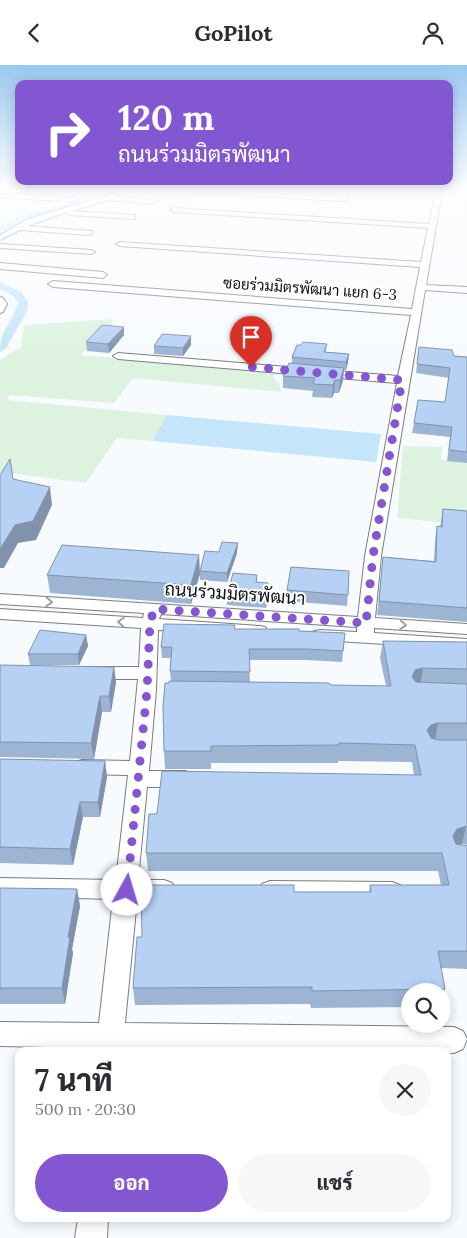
<!DOCTYPE html>
<html lang="th">
<head>
<meta charset="utf-8">
<style>
  body { margin:0; font-family:Lora,Sarabun,serif; background:#f7f7f7; color:#2b2b33; height:100vh; display:flex; flex-direction:column; font-size:19px; white-space:nowrap }
  * { box-sizing:border-box; margin:0 }
  p { font-size:16px; color:#7c7c81 }
  .icon { flex:none; width:28px; height:28px; fill:none; stroke:currentColor; stroke-width:2; stroke-linecap:round; stroke-linejoin:round }
  .map { position:relative; flex:1; overflow:hidden }
  .details { position:absolute; left:15px; top:982px; width:436px; height:175px; display:flex; flex-direction:column; background:#fff; border-radius:10px; box-shadow:0 2px 12px #0003 }
  .details>* { flex:none }
  .top-card { position:absolute; left:15px; top:15px; width:438px; height:105px; border-radius:10px; box-shadow:0 2px 12px #0003; background:#8357d1; color:#fff; overflow:hidden }
  .controls { position:absolute; left:401px; top:918px; display:grid; gap:10px }
  .controls a { display:grid; place-items:center; width:50px; height:50px; border-radius:50%; background:#fff; box-shadow:0 2px 12px #0003; font-size:25px }
  .pin { position:absolute; display:grid; place-items:center; width:42px; height:42px; color:#fff; margin:-51px -21px; border-radius:50% 50% 50% 0; rotate:-45deg; box-shadow:0 0 5px #0007 }
  .pin .icon { rotate:45deg }
  .me { position:absolute; width:55px; margin:-28px; rotate:6deg; stroke-linejoin:round; filter:drop-shadow(0 0 4px #0008) }
  .turn { display:flex; align-items:center; gap:18px; height:105px; padding:0 20px; font-size:22px }
  .turn .icon { width:65px; height:65px; stroke-width:2.5 }
  .turn b { display:block; font-size:35px; line-height:42px }
  .round { display:grid; place-items:center; flex:none; width:52px; height:52px; border-radius:26px; background:#f7f7f7 }
  .overview { display:flex; align-items:center; justify-content:space-between; height:85px; padding:0 20px }
  h1 { font-size:30px; font-weight:800; line-height:38px }
  .primary-button { display:flex; gap:10px; margin-top:auto; padding:10px 20px }
  .primary-button a { flex:1; height:58px; border-radius:30px; background:#8357d1; color:#fff; font-size:20px; font-weight:800; line-height:58px; text-align:center }
  .primary-button a+a { background:#f7f7f7; color:#2b2b33 }
  header { display:flex; justify-content:space-between; align-items:center; height:65px; padding:0 20px; background:#fff; font-size:22px; font-weight:800 }
  .map>svg:first-child { display:block }
  .green { fill:#ddf3df }
  .water { fill:#c5e5fb }
  .lines { fill:none; stroke-linecap:round; stroke-linejoin:round }
  .canal { fill:#c5e5fb; fill-rule:evenodd }
  .street-casing { stroke:#797c81; stroke-width:2 }
  .street { fill:#fff; fill-rule:evenodd }
  .wall { fill:#9db4d3 }
  .shaded-wall { fill:#8092ac }
  .building { fill:#b7d1f5; stroke:#8092ac }
  .oneway { stroke:#9f9fa0 }
  .route { stroke:#8357d1; stroke-width:9; stroke-dasharray:0 16.2 }
  .labels { text-anchor:middle; stroke-width:4; stroke-linejoin:round; paint-order:stroke }
  .far-street-label { font-size:15px; fill:#0f1012; stroke:#fff }
  .street-label { font-size:18px; fill:#0f1012; stroke:#fff }
</style>
</head>
<body>
<header><svg class="icon" aria-label="back" viewBox="0 0 24 24"><path d="M15 5l-7 7 7 7"/></svg>GoPilot<svg class="icon" aria-label="person" viewBox="0 0 24 24"><circle cx="12" cy="8" r="4"/><path d="M4 21q1-7 8-7t8 7"/></svg></header>
<div class="map">
<svg width="467" height="1173" viewBox="0 0 467 1173">
  <rect width="100%" height="100%" fill="#f8fbfe"/>
  <path class="green" d="M112,254V260L100,267L81,290L275,306L273,313L280,319L281,327L133,313L114,338L10,330L7,335L167,350L152,376L117,373L86,418L0,407V295L21,282L24,260Z
    M403,381L442,382L441,395L467,397V460L397,453Z"/>
  <path class="water" d="M167,350L381,369L376,397L152,376Z"/>
  <g class="lines">
    <path class="canal" d="M110,126H121L35,152L0,167V161L29,148Z
      M0,217L21,227L28,237L27,246L6,283L0,287C0,263 13,258 18,237L13,231L0,224Z"/>
    <g class="street-casing">
      <path id="street" d="M122,126H131L115,132L153,135L157,137L153,139L108,135L71,146L135,150V154H132L70,150L67,147L27,161L92,166L93,168L89,170L20,165L0,175V170L28,154Z
        M195,126H227L344,132L348,134L344,136L198,128Z
        M436,126H442L426,220L467,222V228L425,225L381,491L375,553L467,559V569L374,563V568L467,574V584L320,575L314,574L311,570L314,566L320,565L357,567V562L161,549L159,554L259,561L265,562L268,566L265,570L259,571L158,565L156,625L149,706H185L192,709L195,714L192,719L185,722H147L138,815H164L172,818L176,825L172,832L164,835L137,834L125,958L454,962L463,966L467,974L463,984L454,988L123,983L122,986H96V983L0,981V957L99,958L113,834L0,831V813L116,815L128,710L82,709L75,707L72,702L75,697L82,695L130,696L138,614H91L85,612L82,608L85,604L91,602H139L141,563L0,554V544L143,553L144,548L0,539V529L358,552L365,491L397,318L118,294L113,291L118,288L398,311L411,250L53,222L48,219L53,216L412,244L420,202L120,181L116,179L120,177L421,197L428,163L174,147L170,145L174,143L429,159Z
        M0,128L74,133L78,135L74,137L0,132Z
        M0,179L91,185L95,187L91,189L0,183Z
        M0,198L103,207L107,210L103,213L0,204Z
        M0,232L3,233L7,239L3,247L0,248Z
        M270,816L392,817L400,820L404,827L400,834L392,837L270,836L262,833L258,826L262,819Z
        M78,1154H108L107,1173H75Z"/>
    </g>
    <use href="#street" class="street"/>
  </g>
  <path class="wall" d="M124,262V270L109,288L87,286L86,277Z
    M327,279L326,287L349,289L348,297L346,305H344L343,315L339,328H334L332,333L312,332L313,326L283,323V311L292,298V292L301,280Z
    M191,280L183,291L154,289V281Z
    M419,282L454,291L467,292V398L447,396L450,372L412,368L414,358L445,337L449,313L416,308Z
    M443,444L467,446V557L377,550L383,492L434,496L435,475L437,461L440,462Z
    M237,488L227,517L200,515V506Z
    M349,506L347,541L287,536V525Z
    M200,509L191,539L50,528L47,510Z
    M257,510V517L268,527L266,543L227,540V531Z
    M235,564L345,568L342,597L306,595H249L250,617L330,620L386,621L380,593L383,576L467,577V780L462,779L460,780L467,781V904L441,903L445,924L442,935V926H410V942L311,943L310,939L135,940L133,923L142,872L294,827H369L370,820H441L438,806H148L146,788L157,749L414,710L412,697L338,696V698H211V704H165L164,686L169,618L171,616L170,606L171,593H162L161,582Z
    M86,570L88,581L79,600H30L28,589Z
    M0,600L114,602L116,617L111,647H102L94,694L0,692Z
    M0,694L105,696L107,712L100,752H83L73,800L0,798Z
    M0,823L77,824L80,841L72,884L73,888L65,939H0Z"/>
  <path class="shaded-wall" d="M124,262V270L109,288L108,279Z
    M191,271V280L183,291V283Z
    M349,289L348,297L346,305V297Z
    M344,303L343,315L339,328L340,315Z
    M335,315L334,328L332,333L333,320Z
    M50,422L52,440L36,475L18,478L4,503H0V484L15,460Z
    M238,478L237,488L227,517V508Z
    M199,490L200,509L191,539V520Z
    M268,518V527L266,543V534Z
    M86,570L88,581L79,600L78,589Z
    M114,602L116,617L111,647L109,631Z
    M423,603L420,620L412,622V612L415,605Z
    M100,631L102,647L94,694L91,678Z
    M438,658L435,675L427,677V665L431,660Z
    M105,696L107,712L100,752L98,737Z
    M80,737L83,752L73,800L70,784Z
    M466,761L462,779L453,782V771L457,764Z
    M77,824L80,841L72,884L73,888L65,939L62,923L68,872Z"/>
  <path class="building" d="M102,260L124,262L108,279L86,277Z
    M162,269L191,271L183,283L154,281Z
    M303,277L327,279L324,287L349,289L346,297L292,292L297,280H301Z
    M419,282L452,285L454,291L467,292V387L449,385L452,362L414,358L418,335L445,337L450,303L417,299Z
    M289,298L344,303L340,315H335L333,320L313,319L315,313L283,311Z
    M10,394L13,414L50,422L33,456L15,460L0,484V410Z
    M443,444L467,446V543L379,536L383,492L436,497L437,461L442,462Z
    M222,477L238,478L227,508L200,506L205,486L219,487Z
    M62,480L199,490L191,520L47,510Z
    M291,502L349,506L348,530L287,525Z
    M233,508L257,510L256,517L268,518L266,534L227,531Z
    M164,559L235,560L234,564H299V566L345,568L343,586L307,584H249L250,607L170,606L172,582H161Z
    M40,565L86,570L78,589H28Z
    M383,576L467,577V604L423,603L415,605L412,612L416,617L467,619V658H438L431,660L427,665L431,673L438,675H467V761L457,764L453,771L456,779L467,781V886H438L445,924L312,926V922L133,923L137,872H142L141,820H294V827H371L370,820H449L442,788H146L149,749H157L162,706L421,710L415,680L339,678V680L211,681V686H164L163,642L165,618H169V616L329,618L330,620L391,621Z
    M0,600L114,602L109,631H100L91,678L0,677Z
    M0,694L105,696L98,737H80L70,784L0,782Z
    M0,823L77,824L68,872H70L62,923H0Z"/>
  <defs><path id="oneway-chevron" d="M-2-3.5L2.5 0L-2 3.5" fill="none" stroke-width="1.6" stroke-linecap="round" stroke-linejoin="round" transform="scale(1.25)"/></defs>
  <g class="oneway">
    <use href="#oneway-chevron" transform="translate(49 537) rotate(4)"/>
    <use href="#oneway-chevron" transform="translate(121 557) rotate(-177)"/>
    <use href="#oneway-chevron" transform="translate(403 560) rotate(4)"/>
  </g>
  <linearGradient id="sky" x2="0" y2="1"><stop stop-color="#9ac8f0"/><stop offset="0.43" stop-color="#fcfdff"/><stop offset="1" stop-color="#fcfdff" stop-opacity="0"/></linearGradient>
  <rect width="467" height="290" fill="url(#sky)"/>
  <g class="lines">
    <path class="route" d="M127,825L147,626L150,558L154,544L366,558L373,491L402,315L251,302"/>
  </g>
  <g class="labels">
    <g class="far-street-label">
      <text transform="translate(310 224) rotate(4)" y="5">ซอยร่วมมิตรพัฒนา แยก 6-3</text>
    </g>
    <g class="street-label">
      <text transform="translate(235 529) rotate(4)" y="6">ถนนร่วมมิตรพัฒนา</text>
    </g>
  </g>
</svg>
<div class="controls">
<a><svg class="icon" aria-label="search" viewBox="0 0 24 24"><circle cx="10" cy="10" r="6"/><path d="M15 15l6 6"/></svg></a>
</div>
<div class="pin" style="left:251px;top:302px;background:#d93025"><svg class="icon" aria-label="arrive" viewBox="0 0 24 24"><path d="M6 21V4h12l-3 4 3 4H6"/></svg></div>
<svg class="me" style="left:127px;top:825px" viewBox="-20 -20 40 40"><circle r="19" fill="#fff"/><path d="M0-13L10 11 0 6-10 11z" fill="#8357d1"/></svg>
<div class="top-card">
<div class="turn"><svg class="icon" aria-label="right" viewBox="0 0 24 24"><path d="M7 20v-9h11M14 6l5 5-5 5"/></svg><div><b>120 m</b>ถนนร่วมมิตรพัฒนา</div></div>
</div>
<section class="details">
<div class="overview"><div><h1>7 นาที</h1><p>500 m · 20:30</p></div><a class="round"><svg class="icon" aria-label="close" viewBox="0 0 24 24"><path d="M6 6l12 12M18 6L6 18"/></svg></a></div>
<div class="primary-button"><a>ออก</a><a>แชร์</a></div>
</section>
</div>
</body>
</html>
